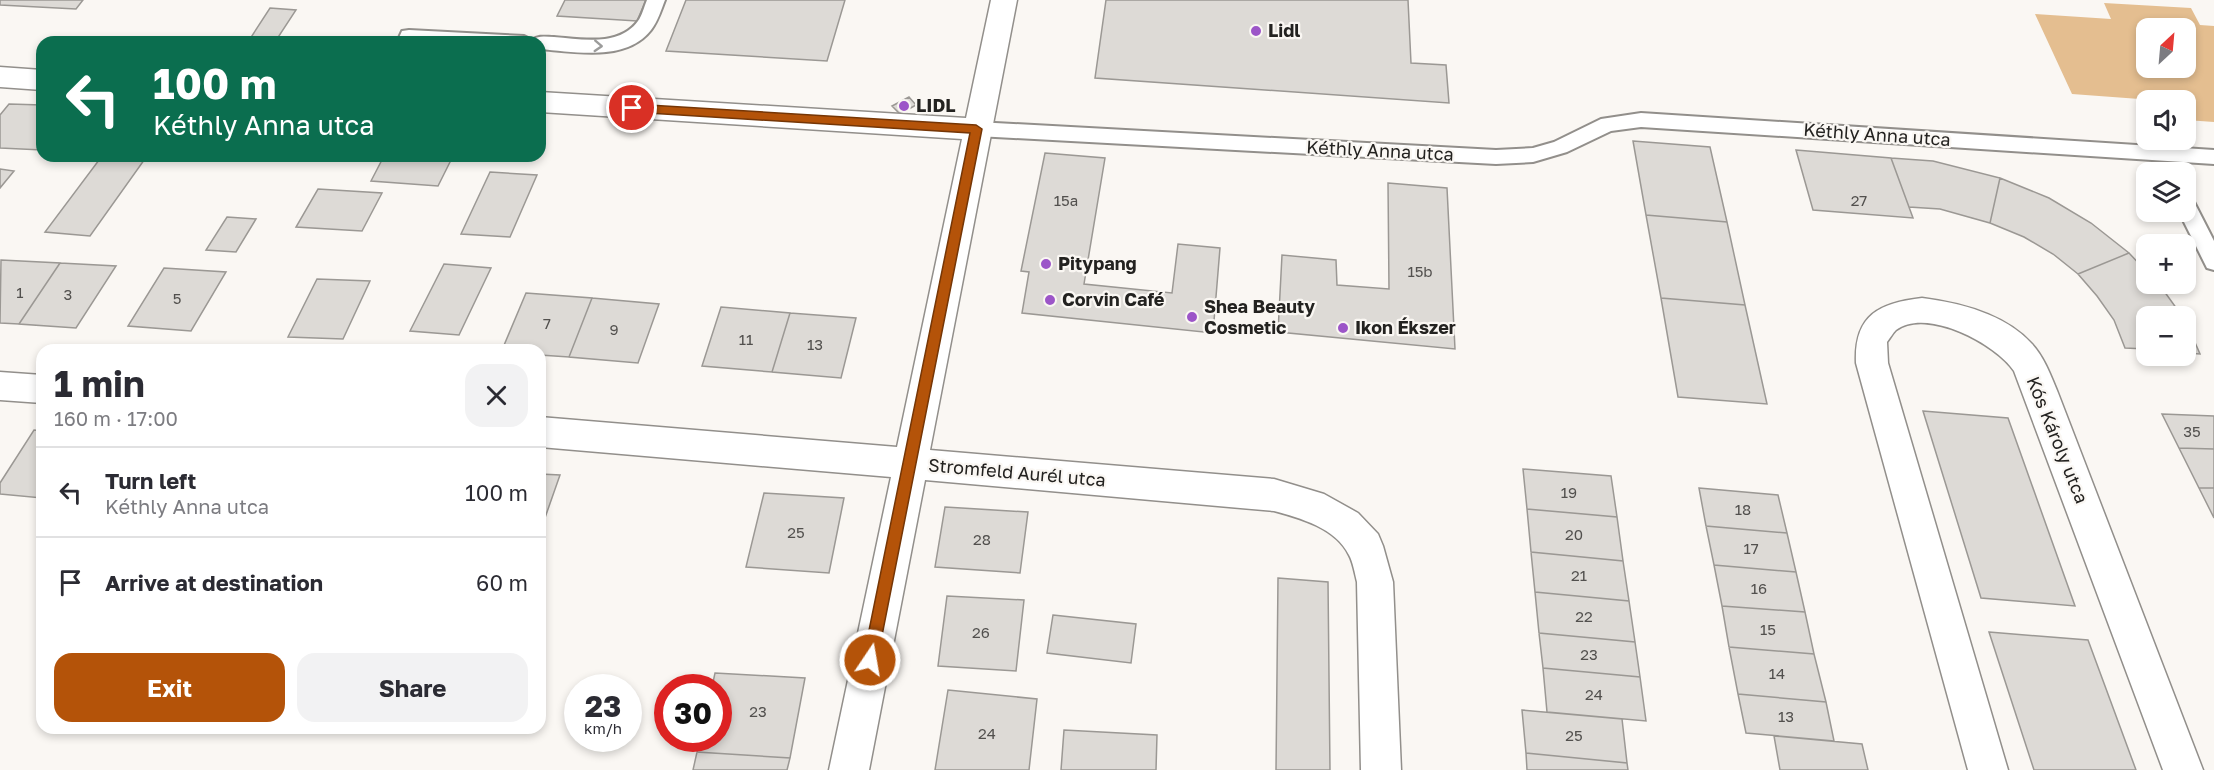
<!DOCTYPE html>
<html lang="en">
<head>
<meta charset="utf-8">
<style>
  body { margin:0; font-family:"Golos Text",sans-serif; background:#f2f2f3; color:#2b2b33; height:100vh; display:flex; flex-direction:column; font-size:22px; white-space:nowrap }
  * { box-sizing:border-box; margin:0 }
  p { font-size:20px; color:#7c7c81 }
  .icon { flex:none; width:33px; height:33px; fill:none; stroke:currentColor; stroke-width:2; stroke-linecap:round; stroke-linejoin:round }
  .map { position:relative; flex:1; overflow:hidden }
  .drawer { position:absolute; left:36px; top:344px; width:510px; height:390px; display:flex; flex-direction:column; background:#fff; border-radius:18px; box-shadow:0 3px 9px #0003 }
  .drawer>* { flex:none }
  .hud { position:absolute; left:36px; top:36px; width:510px; height:126px; border-radius:18px; box-shadow:0 3px 9px #0003; background:#0b6e4f; color:#fff; overflow:hidden }
  .needle { width:39px; rotate:26deg }
  .controls { position:absolute; left:2136px; top:18px; display:grid; gap:12px }
  .controls a { display:grid; place-items:center; width:60px; height:60px; border-radius:12px; background:#fff; box-shadow:0 3px 9px #0003; font-size:30px }
  .speed { position:absolute; left:564px; top:674px; display:flex; gap:12px; font-size:30px; font-weight:700; text-align:center }
  .speed>* { display:grid; place-content:center; width:78px; height:78px; border-radius:50%; background:#fff; box-shadow:0 3px 9px #0003; line-height:1 }
  .speed small { font-size:15px; font-weight:400 }
  .speed .limit { border:9px solid #d22; background:#fff; color:#111 }
  .pin { position:absolute; display:grid; place-items:center; width:51px; height:51px; color:#fff; margin:-26px; border:3px solid #fff; border-radius:50%; box-shadow:0 2px 6px #0007 }
  .me { position:absolute; width:66px; margin:-33px; rotate:12deg; stroke-linejoin:round; filter:drop-shadow(0 0 4px #0008) }
  .turn { display:flex; align-items:center; gap:21px; height:126px; padding:0 18px; font-size:27px }
  .turn .icon { width:78px; height:78px; stroke-width:2.5 }
  .turn b { display:block; font-size:42px; line-height:51px }
  .round { display:grid; place-items:center; flex:none; width:63px; height:63px; border-radius:18px; background:#f2f2f3 }
  .head { display:flex; align-items:center; justify-content:space-between; height:102px; padding:0 18px }
  h1 { font-size:36px; font-weight:700; line-height:45px }
  .cta { display:flex; gap:12px; margin-top:auto; padding:12px 18px }
  .cta a { flex:1; height:69px; border-radius:18px; background:#b45309; color:#fff; font-size:24px; font-weight:700; line-height:69px; text-align:center }
  .cta a+a { background:#f2f2f3; color:#2b2b33 }
  ul { padding:0; list-style:none }
  li { display:flex; align-items:center; gap:18px; height:90px; padding:0 18px; border-top:2px solid #e1e1e2 }
  li div { flex:1 }
  li b { display:block; font-size:22px }
  li em { font-style:normal }
  .map>svg:first-child { display:block }
  .green { fill:#e4be90; fill-rule:evenodd }
  .building { fill:#dddad6; stroke:#9b9894; stroke-width:1.5 }
  .lines { fill:none; stroke-linecap:round; stroke-linejoin:round }
  .lane-casing { stroke:#928f8b; stroke-width:4 }
  .street-casing { stroke:#928f8b; stroke-width:3 }
  .lane { fill:#fff; fill-rule:evenodd }
  .street { fill:#fff; fill-rule:evenodd }
  .oneway { stroke:#9c9c9b }
  .route { fill:#b45309; stroke:#753606; stroke-width:1.5 }
  .poi-dot { fill:#9c55c8; stroke:#faf7f3; stroke-width:2 }
  .labels { text-anchor:middle; stroke-width:4.5; stroke-linejoin:round; paint-order:stroke }
  .number-label { font-size:15px; fill:#52504e }
  .poi-label { font-size:18px; font-weight:bold; fill:#232220; stroke:#faf7f3; text-anchor:start }
  .street-label { font-size:18px; fill:#232220; stroke:#faf7f3 }
</style>
</head>
<body>
<div class="map">
<svg width="2214" height="770" viewBox="0 0 2214 770">
  <rect width="100%" height="100%" fill="#faf7f3"/>
  <path class="green" d="M2104,3L2191,8L2200,25L2214,26V122L2186,120V100H2153L2072,94L2035,14L2111,19ZM2146,28H2186V68H2146Z"/>
  <path class="building" d="M0,0H83L76,9L0,5Z
    M565,0H646L637,21L557,16Z
    M686,0H845L827,61L666,51Z
    M1106,0H1408L1411,63L1446,65L1449,103L1095,78Z
    M270,8L296,10L275,42H248Z
    M909,97L916,105L900,114L892,106Z
    M9,104L42,105V150L0,148V115Z
    M1633,141L1710,147L1727,222L1646,215Z
    M1796,150L1891,158L1913,218L1813,210Z
    M1045,153L1105,158L1084,284L1172,293L1178,244L1220,248L1213,333L1022,313L1029,272L1021,271Z
    M102,156H147L90,236L45,232Z
    M384,156H453L438,186L371,181Z
    M1891,158L1933,161L2000,178L1990,223L1940,209L1909,207Z
    M0,169L14,171L0,188Z
    M490,172L537,175L510,237L461,234Z
    M2000,178L2049,198L2091,223L2129,253L2078,274L2053,254L2024,237L1990,223Z
    M1388,183L1447,188L1455,349L1278,332L1282,255L1336,260L1337,285L1389,289Z
    M318,189L382,193L362,231L296,227Z
    M1646,215L1727,222L1745,305L1661,298Z
    M227,217L256,219L236,252L206,250Z
    M2129,253L2146,271V284H2159L2182,316H2146V349L2125,348L2114,320L2097,296L2078,274Z
    M1,260L60,263L19,324L0,323Z
    M60,263L116,266L76,328L19,324Z
    M444,264L491,268L459,335L410,331Z
    M164,268L226,272L191,331L128,326Z
    M317,279L370,281L343,339L288,337Z
    M526,293L592,298L569,357L540,355V350H502Z
    M592,298L659,304L638,363L569,357Z
    M1661,298L1745,305L1767,404L1678,397Z
    M721,307L790,313L772,372L702,366Z
    M790,313L856,318L841,378L772,372Z
    M2186,322L2200,354L2186,353Z
    M1923,411L2008,418L2075,606L1981,598Z
    M2162,414L2214,416V449L2179,448Z
    M34,430L42,431V498L0,494V483Z
    M2179,448L2214,449V488H2199Z
    M1523,469L1611,476L1617,517L1527,509Z
    M540,474L560,475L540,532Z
    M1699,488L1778,495L1787,533L1706,526Z
    M2199,488H2214V518Z
    M764,493L844,498L829,573L746,567Z
    M945,507L1028,512L1020,573L935,567Z
    M1527,509L1617,517L1623,561L1531,552Z
    M1706,526L1787,533L1796,572L1714,565Z
    M1531,552L1623,561L1629,601L1535,592Z
    M1714,565L1796,572L1805,612L1722,606Z
    M1278,578L1328,582L1330,770H1276Z
    M1535,592L1629,601L1635,642L1539,633Z
    M947,596L1024,600L1016,671L938,666Z
    M1722,606L1805,612L1814,654L1729,647Z
    M1053,615L1136,624L1131,663L1047,653Z
    M1989,632L2088,640L2136,770H2034Z
    M1539,633L1635,642L1640,677L1543,668Z
    M1729,647L1814,654L1826,702L1738,694Z
    M1543,668L1640,677L1646,721L1547,712Z
    M715,673L805,678L790,758L697,752L701,738H718V687H712Z
    M948,690L1037,699L1029,770H935Z
    M1738,694L1826,702L1834,741L1746,733Z
    M1522,710L1622,719L1627,763L1526,753Z
    M1064,730L1157,735L1156,770H1061Z
    M1774,736L1862,744L1868,770H1780Z
    M697,752L790,758L787,770H693Z
    M1526,753L1627,763L1628,770H1527Z"/>
  <g class="lines">
    <g class="lane-casing">
      <path id="lane" d="M647,0H665C661,10 658,21 651,30C626,62 575,52 540,49V42H397L402,31L409,30L524,36L532,40C539,35 546,37 554,37C581,39 619,47 638,21C642,16 644,7 647,0Z
        M1641,113L2214,150V164L1641,127L1611,131L1567,152L1533,162L1496,164L977,136L970,134L967,129L970,124L977,122L1496,150L1533,148L1554,142L1601,119Z
        M2186,198L2193,200L2214,241V270L2207,268L2179,212H2186Z"/>
    </g>
    <g class="street-casing">
      <path id="street" d="M991,0H1017L930,450L1274,479L1324,494L1358,513L1378,534L1383,546L1393,582L1401,770H1361L1357,582C1355,574 1353,562 1349,555C1336,528 1300,518 1274,511L925,480L869,770H829L891,477L540,447V417L897,447L962,139L540,112V92L966,118Z
        M0,67L42,70V90L0,87Z
        M1922,298C1961,303 2005,314 2032,344C2044,357 2051,376 2058,393L2203,770H2163L2014,371C1996,344 1927,307 1896,330C1893,333 1890,338 1887,342L1888,363L2008,770H1968L1856,363C1854,315 1879,303 1922,298Z
        M0,372L42,375V403L0,400Z"/>
    </g>
    <use href="#lane" class="lane"/>
    <use href="#street" class="street"/>
  </g>
  <defs><path id="oneway-chevron" d="M-2-3.5L2.5 0L-2 3.5" fill="none" stroke-width="1.6" stroke-linecap="round" stroke-linejoin="round" transform="scale(1.5)"/></defs>
  <use class="oneway" href="#oneway-chevron" transform="translate(598 46) rotate(3)"/>
  <path class="route" d="M632,104L976,125L982,129L876,666L870,668L865,666L863,660L970,133L632,112L626,108Z"/>
  <g class="poi-dot">
    <circle cx="1256" cy="31" r="6"/>
    <circle cx="904" cy="106" r="6"/>
    <circle cx="1046" cy="264" r="6"/>
    <circle cx="1050" cy="300" r="6"/>
    <circle cx="1192" cy="317" r="6"/>
    <circle cx="1343" cy="328" r="6"/>
  </g>
  <g class="labels">
    <g class="number-label">
      <text x="1066" y="206">15a</text>
      <text x="1859" y="206">27</text>
      <text x="1420" y="277">15b</text>
      <text x="20" y="298">1</text>
      <text x="68" y="300">3</text>
      <text x="177" y="304">5</text>
      <text x="547" y="329">7</text>
      <text x="614" y="335">9</text>
      <text x="746" y="345">11</text>
      <text x="815" y="350">13</text>
      <text x="2192" y="437">35</text>
      <text x="1569" y="498">19</text>
      <text x="1743" y="515">18</text>
      <text x="796" y="538">25</text>
      <text x="1574" y="540">20</text>
      <text x="982" y="545">28</text>
      <text x="1751" y="554">17</text>
      <text x="1579" y="581">21</text>
      <text x="1759" y="594">16</text>
      <text x="1584" y="622">22</text>
      <text x="1768" y="635">15</text>
      <text x="981" y="638">26</text>
      <text x="1589" y="660">23</text>
      <text x="1777" y="679">14</text>
      <text x="1594" y="700">24</text>
      <text x="758" y="717">23</text>
      <text x="1786" y="722">13</text>
      <text x="987" y="739">24</text>
      <text x="1574" y="741">25</text>
    </g>
    <g class="poi-label">
      <text x="1268" y="37">Lidl</text>
      <text x="916" y="112">LIDL</text>
      <text x="1058" y="270">Pitypang</text>
      <text x="1062" y="306">Corvin Café</text>
      <text x="1204" y="313">Shea Beauty<tspan x="1204" dy="21">Cosmetic</tspan></text>
      <text x="1355" y="334">Ikon Ékszer</text>
    </g>
    <g class="street-label">
      <text transform="translate(1877 135) rotate(4)" y="6">Kéthly Anna utca</text>
      <text transform="translate(1380 151) rotate(3)" y="6">Kéthly Anna utca</text>
      <text transform="translate(2057 440) rotate(68)" y="6">Kós Károly utca</text>
      <text transform="translate(1017 473) rotate(5)" y="6">Stromfeld Aurél utca</text>
    </g>
  </g>
</svg>
<div class="controls">
<a><svg class="needle" viewBox="-14 -14 28 28"><path d="M0-13l5 13h-10z" fill="#e53935"/><path d="M0 13l5-13h-10z" fill="#7c7c81"/></svg></a>
<a><svg class="icon" aria-label="sound" viewBox="0 0 24 24"><path d="M4 9h4l5-4v14l-5-4H4zM17 9q2 3 0 6"/></svg></a>
<a><svg class="icon" aria-label="layers" viewBox="0 0 24 24"><path d="M12 4l9 5-9 5-9-5zM3 14l9 5 9-5"/></svg></a>
<a>+</a>
<a>−</a>
</div>
<div class="speed"><div>23<small>km/h</small></div><div class="limit">30</div></div>
<div class="pin" style="left:632px;top:108px;background:#d93025"><svg class="icon" aria-label="arrive" viewBox="0 0 24 24"><path d="M6 21V4h12l-3 4 3 4H6"/></svg></div>
<svg class="me" style="left:870px;top:660px" viewBox="-20 -20 40 40"><circle r="17" fill="#b45309" stroke="#fff" stroke-width="3"/><path d="M0-11L8 9 0 5-8 9z" fill="#fff"/></svg>
<div class="hud">
<div class="turn"><svg class="icon" aria-label="left" viewBox="0 0 24 24"><path d="M17 20v-9H6M10 6l-5 5 5 5"/></svg><div><b>100 m</b>Kéthly Anna utca</div></div>
</div>
<section class="drawer">
<div class="head"><div><h1>1 min</h1><p>160 m · 17:00</p></div><a class="round"><svg class="icon" aria-label="close" viewBox="0 0 24 24"><path d="M6 6l12 12M18 6L6 18"/></svg></a></div>
<ul>
<li><svg class="icon" aria-label="left" viewBox="0 0 24 24"><path d="M17 20v-9H6M10 6l-5 5 5 5"/></svg><div><b>Turn left</b><p>Kéthly Anna utca</p></div><em>100 m</em></li>
<li><svg class="icon" aria-label="arrive" viewBox="0 0 24 24"><path d="M6 21V4h12l-3 4 3 4H6"/></svg><div><b>Arrive at destination</b></div><em>60 m</em></li>
</ul>
<div class="cta"><a>Exit</a><a>Share</a></div>
</section>
</div>
</body>
</html>
